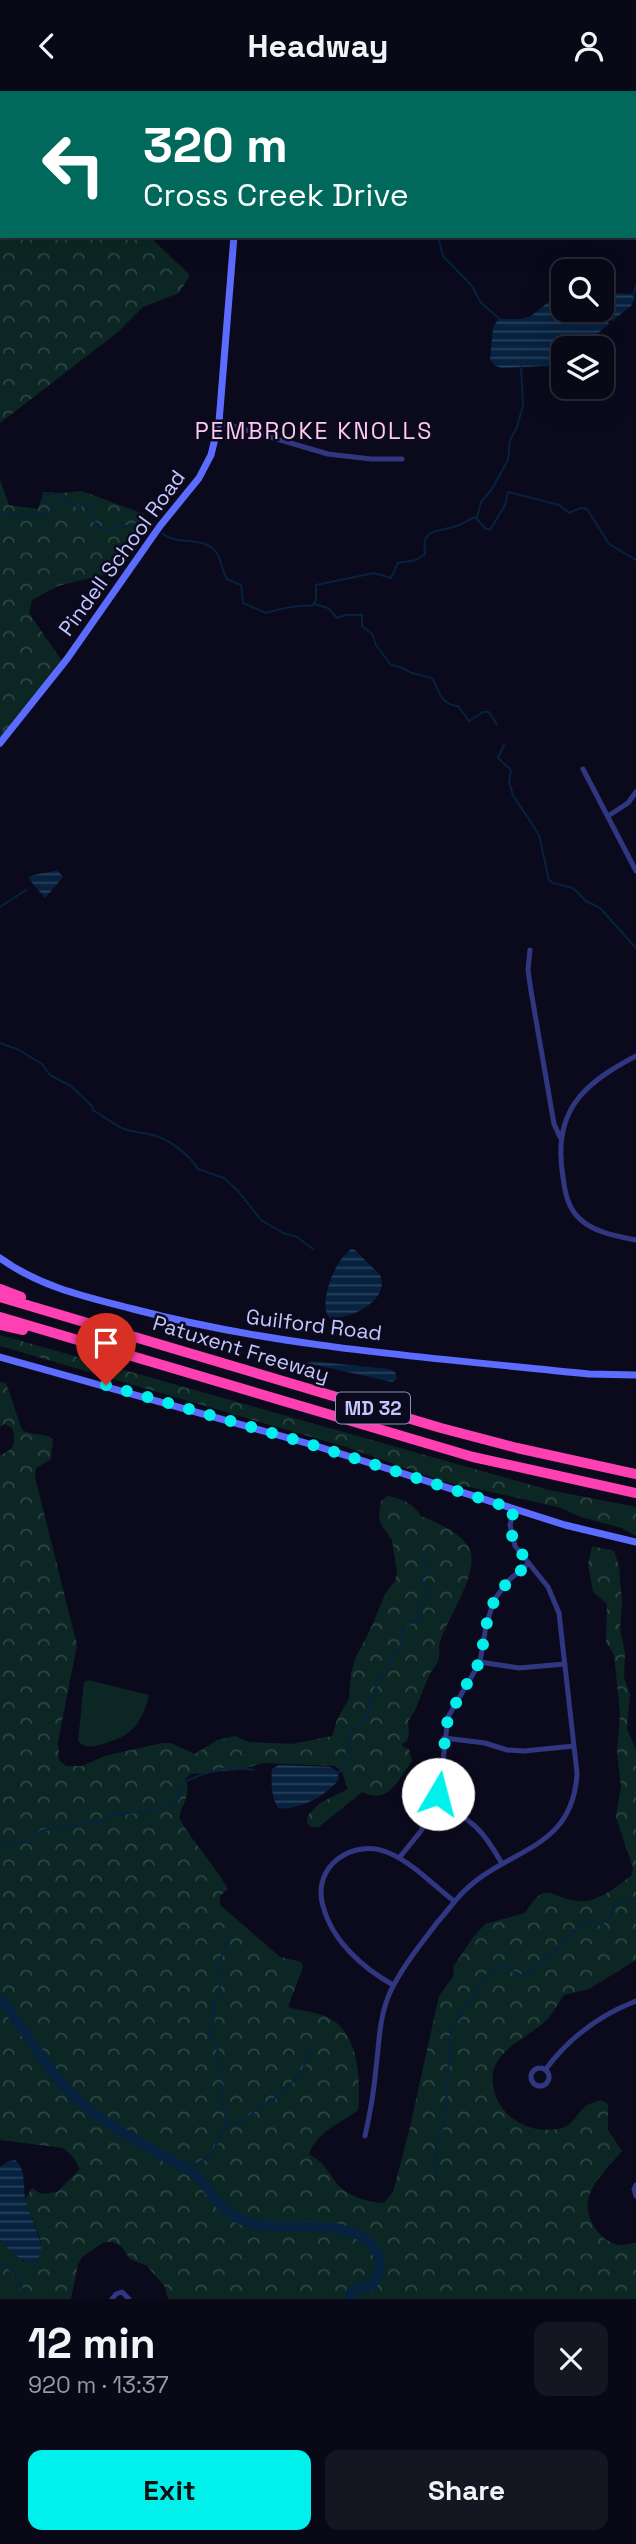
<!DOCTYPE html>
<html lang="en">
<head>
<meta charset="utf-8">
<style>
  body { margin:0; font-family:"Space Grotesk",sans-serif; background:#161623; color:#f1f3f6; height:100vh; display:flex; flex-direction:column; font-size:26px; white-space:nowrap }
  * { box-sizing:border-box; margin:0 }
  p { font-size:23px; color:#989aa1 }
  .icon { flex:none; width:38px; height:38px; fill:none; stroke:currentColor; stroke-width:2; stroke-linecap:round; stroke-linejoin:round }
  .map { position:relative; height:2208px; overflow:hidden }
  .side { display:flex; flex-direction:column; background:#080816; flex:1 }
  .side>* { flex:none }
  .hud { position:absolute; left:0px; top:0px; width:637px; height:147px; box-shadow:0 7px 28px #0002,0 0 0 2px #292935; background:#00695c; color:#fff; overflow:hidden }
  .fabs { position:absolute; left:551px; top:168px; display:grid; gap:14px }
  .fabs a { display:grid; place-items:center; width:63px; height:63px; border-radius:14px; background:#080816; box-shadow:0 7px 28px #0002,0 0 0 2px #292935; font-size:35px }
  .pin { position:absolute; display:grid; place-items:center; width:60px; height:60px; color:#fff; margin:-72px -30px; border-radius:50% 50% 50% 0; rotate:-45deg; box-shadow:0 0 7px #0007 }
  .pin .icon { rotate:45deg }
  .me { position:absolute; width:77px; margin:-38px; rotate:8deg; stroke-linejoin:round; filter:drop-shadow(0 0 5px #0008) }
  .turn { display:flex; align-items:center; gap:24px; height:147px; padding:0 28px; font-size:32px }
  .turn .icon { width:91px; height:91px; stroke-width:2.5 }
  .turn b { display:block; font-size:49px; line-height:60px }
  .round { display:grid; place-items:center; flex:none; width:74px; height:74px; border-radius:14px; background:#161623 }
  .headline { display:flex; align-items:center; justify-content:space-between; height:119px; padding:0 28px }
  h1 { font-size:42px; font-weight:800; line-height:52px }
  .primary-button { display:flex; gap:14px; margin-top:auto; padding:14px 28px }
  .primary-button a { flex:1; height:80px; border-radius:14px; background:#00f0eb; color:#111; font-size:28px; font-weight:800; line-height:80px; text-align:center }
  .primary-button a+a { background:#161623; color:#f1f3f6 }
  header { display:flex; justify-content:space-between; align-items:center; height:91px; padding:0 28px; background:#080816; font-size:32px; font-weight:800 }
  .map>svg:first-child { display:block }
  .forest { fill:url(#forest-crowns) }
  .pitch { fill:#0c2723 }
  .water { fill:url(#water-rules) }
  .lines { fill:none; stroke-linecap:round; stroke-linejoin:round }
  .stream { stroke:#07223f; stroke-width:2 }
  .river { stroke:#07223f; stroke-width:10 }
  .street { stroke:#303780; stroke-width:5 }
  .secondary { stroke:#5c6cff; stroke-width:7 }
  .highway { stroke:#ff40b3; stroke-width:10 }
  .route { stroke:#00f0eb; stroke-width:12; stroke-dasharray:0 21.6 }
  .labels { text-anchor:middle; stroke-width:5; stroke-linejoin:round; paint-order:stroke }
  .shield { fill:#0b0a1d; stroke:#8d8ebb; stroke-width:2 }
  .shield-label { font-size:19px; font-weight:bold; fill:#c5c6ff }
  .street-label { font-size:21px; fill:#c5c6ff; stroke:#0b0a1d }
  .neighbourhood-label { font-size:23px; letter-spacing:2px; fill:#ffc7f1; stroke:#0b0a1d }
</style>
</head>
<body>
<header><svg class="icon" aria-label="back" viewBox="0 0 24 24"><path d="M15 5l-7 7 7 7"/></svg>Headway<svg class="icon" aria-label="person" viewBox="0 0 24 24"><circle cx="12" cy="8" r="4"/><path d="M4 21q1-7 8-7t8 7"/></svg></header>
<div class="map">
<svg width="636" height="2208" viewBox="0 0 636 2208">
  <defs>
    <pattern id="forest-crowns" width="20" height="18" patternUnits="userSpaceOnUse" patternTransform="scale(1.75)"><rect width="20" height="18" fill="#0c2723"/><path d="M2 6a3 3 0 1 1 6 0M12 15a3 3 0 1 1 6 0" fill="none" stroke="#2e4544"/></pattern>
    <pattern id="water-rules" width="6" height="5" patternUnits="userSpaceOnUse" patternTransform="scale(1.75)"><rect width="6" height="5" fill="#07223f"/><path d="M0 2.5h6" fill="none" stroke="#2a415c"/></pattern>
  </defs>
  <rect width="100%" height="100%" fill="#0b0a1d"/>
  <path class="forest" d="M0,0H208L2,2V145H153V149L190,184L179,202L143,216L118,241L0,332Z
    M0,389L9,414L38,418L43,404L82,400L144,423L115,481L58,495L32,509L29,522L64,573L0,651Z
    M0,1244L549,1399L636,1416V1445L622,1437L581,1426L558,1416L442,1390L349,1357L0,1255Z
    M0,1291L6,1292L22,1339C32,1345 43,1341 53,1348L51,1368L36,1377L35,1386L77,1554L58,1651L59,1669L66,1675H82L105,1665L162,1652H170L195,1663L217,1649L235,1645L249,1651L292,1653L332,1645L337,1629L349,1607L351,1582L356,1566L372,1535L385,1503L395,1490L397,1481L392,1449L382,1435L379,1427L381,1410L387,1405C400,1406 415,1414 421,1425C436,1431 463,1442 470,1459C479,1482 447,1529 440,1551C438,1556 440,1562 439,1567C438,1572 434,1577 431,1581C422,1597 419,1617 408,1630L409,1642L407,1650L402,1653L403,1656L409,1658L412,1670C398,1689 389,1714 362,1701L319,1736H312L307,1732L308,1724L320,1712L348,1698L342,1681L335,1675L264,1672L238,1679L191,1683L185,1688C192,1703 182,1712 179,1727C193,1752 214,1773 228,1798L220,1805V1814L280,1866L301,1871L303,1876L288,1916C301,1920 320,1921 331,1928C359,1944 361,1991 358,2019C339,2034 316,2040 309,2064C325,2070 330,2086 341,2097C354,2108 369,2111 384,2112L393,2101L410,2036L439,1905L454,1884L453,1876L472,1848L485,1833L525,1822C546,1789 547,1805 577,1810C597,1813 617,1795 632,1784L633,1777L616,1726L621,1695L617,1661L620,1623L614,1563L606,1551L607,1513L593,1501L588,1473L592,1455L614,1460L619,1475L622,1512L620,1538L625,1562L624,1587L630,1603L627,1638L636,1659V1869L589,1898L564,1904C557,1914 551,1927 541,1934C526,1946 506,1955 496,1973C492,1979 492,1987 493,1994C497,2026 531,2045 562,2037C574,2034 577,2021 586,2015C590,2012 596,2011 601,2009L608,2013V2039L622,2060C610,2075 593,2089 588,2109C584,2126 601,2153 620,2154C625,2155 631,2152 636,2152V2208H168L165,2196L147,2175L130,2168L121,2155L113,2151H104L82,2166L78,2174L71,2208H0V2149L24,2171L39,2166L41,2150L25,2108L32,2097L41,2103L57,2101L80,2078L73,2066L63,2057L0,2049V1364C14,1359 17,1351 12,1337L5,1333L0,1336Z"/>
  <path class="pitch" d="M88,1589L149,1604C141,1634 133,1644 103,1653C92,1656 87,1658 78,1650L84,1591Z"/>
  <path class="water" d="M613,202L631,203L635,207L631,215L612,230L602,213V205Z
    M557,204H563L564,219H600L609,233L580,257H564L563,274L502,277L496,275L490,269L493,237L498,228H522L531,225Z
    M57,779L63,786L45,807L28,787C37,781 47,783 57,779Z
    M352,1158L355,1159L380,1184C391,1208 351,1229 330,1227C316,1215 337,1164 352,1158Z
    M311,1270L388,1278L395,1281L397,1288L392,1291L307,1272Z
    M279,1674L330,1676L337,1680L339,1688C328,1704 298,1720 278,1717C271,1706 271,1690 272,1678Z
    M15,2069L20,2074L23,2083L25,2108L42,2155L37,2171L29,2173L15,2164L0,2149V2076L7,2071Z"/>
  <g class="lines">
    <path class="stream" d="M438,145L443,165L472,195L481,212L500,228
      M633,204L636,195
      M0,421L27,426L50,422L53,415L46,411L43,404L44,402H53L78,416L87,412L92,413V428C107,451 132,426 150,435
      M477,427L481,411L492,398L508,369L510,349L517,336L523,314L521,276
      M163,443C179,455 202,444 216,461C222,468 221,480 227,488L241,494L243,512L266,522C275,519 302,513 312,515L316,509V494L374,482L391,487L398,472L416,469L425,463C421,438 435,441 453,436C462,434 468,429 475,426L485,437L490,439L505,414L508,401L559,414L569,422L580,417L587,418L609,453L636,469
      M315,513L328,517L337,527L345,524H362V535L372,543L376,554L391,574L400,576L412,582L432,587C440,601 440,613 458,615L469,630L483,621H489L497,634
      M504,654L498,667L511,679L509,692L513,704L539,744L549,789L553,792L573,797L586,810L600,817L636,857
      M0,816L26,799
      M0,952L19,959L42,973L50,984L71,995L92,1015L93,1019C101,1024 114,1033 122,1037C131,1041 140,1041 149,1043C168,1047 189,1063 198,1078L224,1087L238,1100L261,1129L283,1142L297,1146L313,1158
      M336,1682L346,1678V1664L352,1640L365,1629L369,1621V1608L375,1603L377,1589L386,1580L395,1562L402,1558V1541L410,1532L421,1527L416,1514L431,1506L426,1494L421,1489L429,1480L428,1474L422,1469L428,1457
      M0,1751L10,1756L34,1747L41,1740L68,1734L100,1731L112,1723C126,1723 171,1718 179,1708L178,1697L184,1691L203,1683L231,1676L254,1679
      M228,1850L217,1876L220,1885V1902L213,1913L214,1928L210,1945L218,1955L216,1967L221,1978L219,1984L225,1993L219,2005L221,2012L226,2018L225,2027L229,2033
      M187,2078L211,2065L225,2035L245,2030L257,2017L274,2009L279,2001L291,1993L303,1978L313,1956
      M436,2088C437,2077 434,2066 437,2056C440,2044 446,2030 446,2019C447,1991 450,1965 451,1937C453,1932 460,1929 461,1924C468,1906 469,1913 477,1900C487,1886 485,1878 506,1875C510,1878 515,1883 520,1884C532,1884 574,1841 584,1831L589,1829L601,1834L611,1825L615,1814L636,1806
      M0,2172C15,2180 25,2190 21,2208"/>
    <path class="river" d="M0,1908C27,1939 44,1977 74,2005C100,2030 132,2047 163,2065C172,2070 182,2074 191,2080C207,2091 214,2112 231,2123C274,2152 340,2118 373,2155C381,2164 382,2187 371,2194C365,2197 357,2196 351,2200L350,2208"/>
    <path class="street" d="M219,331L328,363L371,368H402
      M583,678L636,780
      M608,725L628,712L636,701
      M530,859L528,879L531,900L554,1033L560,1046
      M636,965C582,993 552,1021 563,1086C565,1102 568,1118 581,1129C596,1142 617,1145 636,1149
      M480,1571L519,1577L565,1573
      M444,1647L485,1652L507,1659L524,1660L574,1655
      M435,1713C471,1726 483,1739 501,1771
      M399,1767L421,1740L435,1713L441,1688L448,1626L480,1571L486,1535L494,1509L509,1489L529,1472
      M393,1894C363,1877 332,1850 323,1815C311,1775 354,1746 389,1762C413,1772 434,1795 454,1810
      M531 1986a9 9 0 1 1 18 0a9 9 0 1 1-18 0Z
      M545,1979C569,1947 599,1924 636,1910
      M365,2045C370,2023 374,2000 376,1977C379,1954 379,1931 387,1909C396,1882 436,1832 456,1809C499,1756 573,1765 577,1682L559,1522L548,1496L515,1455L510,1434L514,1418
      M636,2094L634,2098L636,2105
      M112,2208L116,2203L122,2201L129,2208"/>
    <path class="secondary" d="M299,2L300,0
      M0,652L67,568L160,435L199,387L211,364L219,331L234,145
      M0,1167C40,1196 86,1206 133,1218C281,1257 437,1267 589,1283L636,1284
      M0,1266L313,1354L565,1434L636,1451"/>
    <path class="highway" d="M0,1198L21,1206
      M0,1206L441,1337L517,1357L636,1383
      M0,1226L473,1366L636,1402
      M0,1234L23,1239"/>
  </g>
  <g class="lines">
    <path class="route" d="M106,1294L313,1354L514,1418C507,1444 513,1452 529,1472L501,1498L489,1520L480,1570L448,1626L438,1703"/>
  </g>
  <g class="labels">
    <rect class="shield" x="336" y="1301.5" width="74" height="31" rx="5"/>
    <g class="shield-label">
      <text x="373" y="1324">MD 32</text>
    </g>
    <g class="street-label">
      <text transform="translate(122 462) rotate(-54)" y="7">Pindell School Road</text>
      <text transform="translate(314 1234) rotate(7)" y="7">Guilford Road</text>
      <text transform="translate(241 1258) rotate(17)" y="7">Patuxent Freeway</text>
    </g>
    <g class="neighbourhood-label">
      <text x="314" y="348">PEMBROKE KNOLLS</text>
    </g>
  </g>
</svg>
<div class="fabs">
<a><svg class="icon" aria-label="search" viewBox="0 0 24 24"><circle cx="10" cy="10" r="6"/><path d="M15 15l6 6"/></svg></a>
<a><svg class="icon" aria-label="layers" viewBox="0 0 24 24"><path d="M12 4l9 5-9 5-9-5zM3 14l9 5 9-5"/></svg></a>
</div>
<div class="pin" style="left:106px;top:1294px;background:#d93025"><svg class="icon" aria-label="arrive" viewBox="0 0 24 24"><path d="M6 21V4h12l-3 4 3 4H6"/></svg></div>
<svg class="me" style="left:438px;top:1703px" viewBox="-20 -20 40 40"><circle r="19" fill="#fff"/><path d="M0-13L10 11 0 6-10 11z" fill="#00f0eb"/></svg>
<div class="hud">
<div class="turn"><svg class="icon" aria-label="left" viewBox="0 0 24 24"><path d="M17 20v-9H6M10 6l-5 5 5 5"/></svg><div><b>320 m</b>Cross Creek Drive</div></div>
</div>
</div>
<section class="side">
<div class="headline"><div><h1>12 min</h1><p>920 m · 13:37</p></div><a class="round"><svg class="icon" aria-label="close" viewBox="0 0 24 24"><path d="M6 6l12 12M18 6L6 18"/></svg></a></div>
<div class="primary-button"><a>Exit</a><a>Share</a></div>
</section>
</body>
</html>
